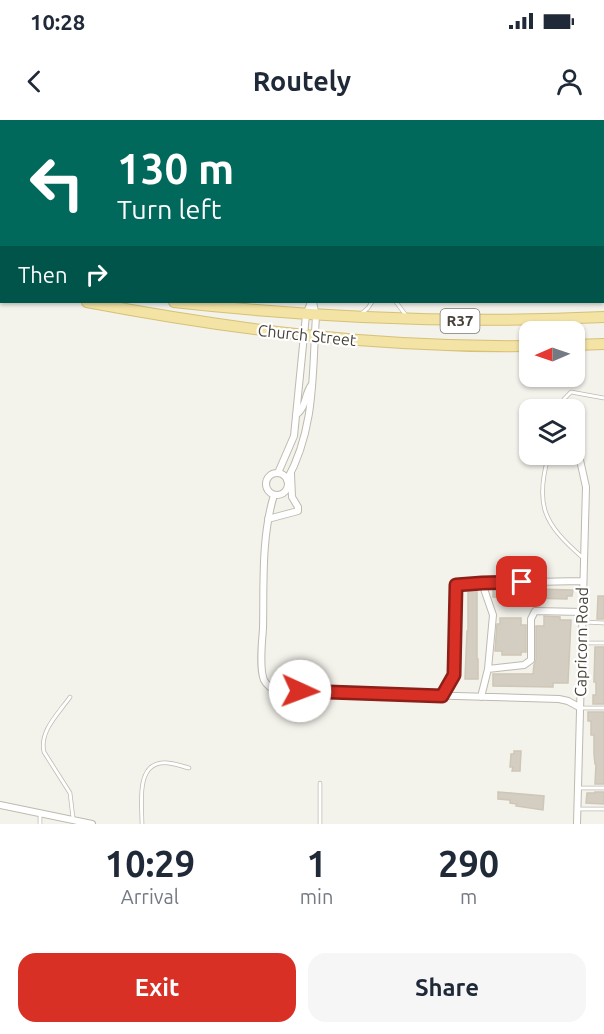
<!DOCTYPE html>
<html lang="en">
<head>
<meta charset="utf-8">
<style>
  body { margin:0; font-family:Ubuntu,sans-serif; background:#f6f6f7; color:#1f2937; height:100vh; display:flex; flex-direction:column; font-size:22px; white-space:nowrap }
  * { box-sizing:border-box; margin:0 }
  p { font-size:20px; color:#747a83 }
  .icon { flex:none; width:33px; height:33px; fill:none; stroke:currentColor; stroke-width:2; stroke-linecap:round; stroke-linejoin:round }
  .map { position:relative; height:704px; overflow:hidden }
  .details { display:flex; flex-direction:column; background:#fff; flex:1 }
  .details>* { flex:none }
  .banner { position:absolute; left:0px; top:0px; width:604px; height:183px; box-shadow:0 2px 4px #0004; background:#00695c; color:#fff; overflow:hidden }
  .needle { width:39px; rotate:268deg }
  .tools { position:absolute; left:519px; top:201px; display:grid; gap:12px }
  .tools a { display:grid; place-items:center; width:66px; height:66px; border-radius:12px; background:#fff; box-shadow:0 2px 4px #0004; font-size:30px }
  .pin { position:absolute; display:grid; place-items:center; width:51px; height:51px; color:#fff; margin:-26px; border-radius:12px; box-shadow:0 3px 9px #0006 }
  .me { position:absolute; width:66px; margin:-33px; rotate:92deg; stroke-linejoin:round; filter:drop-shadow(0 0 4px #0008) }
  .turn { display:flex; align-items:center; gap:21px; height:126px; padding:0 18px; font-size:27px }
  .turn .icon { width:78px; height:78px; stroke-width:2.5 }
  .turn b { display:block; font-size:42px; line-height:51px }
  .then { display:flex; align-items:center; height:57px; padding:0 18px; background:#0003; gap:12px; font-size:22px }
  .eta { display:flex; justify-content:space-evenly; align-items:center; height:102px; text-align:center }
  .eta b { font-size:36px; font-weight:700; line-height:42px }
  .cta { display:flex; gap:12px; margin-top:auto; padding:12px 18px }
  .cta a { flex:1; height:69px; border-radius:18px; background:#d93025; color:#fff; font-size:24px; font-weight:700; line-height:69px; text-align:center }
  .cta a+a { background:#f6f6f7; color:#1f2937 }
  .status { display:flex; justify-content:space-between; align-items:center; height:42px; padding:0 30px; background:#fff; direction:ltr }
  .status svg { height:16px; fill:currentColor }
  header { display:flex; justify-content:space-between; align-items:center; height:78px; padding:0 18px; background:#fff; font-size:27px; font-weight:700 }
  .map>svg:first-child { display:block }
  .building { fill:#d4cec2; stroke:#cec6b6; stroke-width:1.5 }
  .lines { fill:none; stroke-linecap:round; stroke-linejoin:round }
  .service-casing { stroke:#bebaae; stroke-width:4.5 }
  .minor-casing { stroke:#bebaae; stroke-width:8 }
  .primary-casing { stroke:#d6c176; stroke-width:12 }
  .service { stroke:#fff; stroke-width:3 }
  .minor { stroke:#fff; stroke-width:6 }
  .primary { stroke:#f3e3a5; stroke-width:10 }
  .route-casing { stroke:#8d1f18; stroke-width:15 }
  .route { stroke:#d93025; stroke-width:10 }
  .labels { text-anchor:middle; stroke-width:4.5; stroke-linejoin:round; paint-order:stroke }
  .shield { fill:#fff; stroke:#7e7b75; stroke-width:1.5 }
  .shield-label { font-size:15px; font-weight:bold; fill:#47433a }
  .street-label { font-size:16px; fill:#47433a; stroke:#fff }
</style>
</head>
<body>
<div class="status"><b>10:28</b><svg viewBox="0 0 49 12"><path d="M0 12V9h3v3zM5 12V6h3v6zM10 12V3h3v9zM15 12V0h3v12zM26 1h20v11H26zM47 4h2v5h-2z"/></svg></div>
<header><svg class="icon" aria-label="back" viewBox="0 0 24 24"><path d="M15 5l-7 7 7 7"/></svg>Routely<svg class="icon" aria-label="person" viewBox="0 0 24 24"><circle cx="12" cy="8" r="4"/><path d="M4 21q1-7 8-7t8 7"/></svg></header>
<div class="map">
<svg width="604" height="704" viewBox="0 0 604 704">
  <rect width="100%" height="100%" fill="#f3f2eb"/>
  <path class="building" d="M493,468L573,470L572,476H567V479L493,477Z
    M468,469H477V539H478V559H465L467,511H468Z
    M598,476H604V499H597Z
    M544,496L560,497V500H571L568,563H553V567L493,566V554H533L534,545L536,540V506H544Z
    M500,498H521V505H526V532H521V535H502V531H495L497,504H500Z
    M595,527H604V584H593V575H596V562H594Z
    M588,592H604V664H595L596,644H595L594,634V615H591V601H588Z
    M514,631H521L520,651H512L513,647H510L511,634H514Z
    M498,672L544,676L543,690L516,686L517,684L510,683V680L498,679Z
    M595,672H604V684L586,683L587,673H595Z"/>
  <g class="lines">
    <g class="service-casing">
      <path id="service" d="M396,182L405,194
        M361,194L368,188L372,182
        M560,290L564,279L571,272L604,278
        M549,334C534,385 544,404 582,437
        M584,502L604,503
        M583,523H604
        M70,577C59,593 39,611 44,632L70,673L73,698
        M581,588H604
        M320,663V704
        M579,668H604
        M579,689H604
        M40,694V704
        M142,704C142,685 136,646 161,643C170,641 180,646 189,648"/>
    </g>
    <g class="minor-casing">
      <path id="minor" d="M281,0L282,2
        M394,2L395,0
        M0,4L1,0
        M296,295C307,287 304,274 312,264
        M278,353L294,316L306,195L311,182
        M266 364a11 11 0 1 1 22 0a11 11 0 1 1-22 0Z
        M287,360C316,307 312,253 316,196L313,182
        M274,375C261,418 264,464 263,509C262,522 259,548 264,560C267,566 272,569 278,571L559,579L568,581L579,587
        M268,399L298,391V387L292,377L291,354
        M482,463L493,495L488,549
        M442,576L454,556L456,465L482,463L582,461
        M481,577L488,549L524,545L531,540V499L535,491L582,492
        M0,685L92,704
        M577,704L586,367L580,340"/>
    </g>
    <g class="primary-casing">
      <path id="primary" d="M0,155L2,156
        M0,165H2
        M87,182C235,210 378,228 530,226
        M174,182C317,198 460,204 604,197
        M574,225L604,224"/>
    </g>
    <use href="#service" class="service"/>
    <use href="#minor" class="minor"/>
    <use href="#primary" class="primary"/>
  </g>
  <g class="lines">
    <g class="route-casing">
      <path id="route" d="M300,571L442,576L454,555L456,465L482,463L522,462"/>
    </g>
    <use href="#route" class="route"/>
  </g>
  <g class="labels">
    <rect class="shield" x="440.5" y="189" width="39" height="24" rx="4.5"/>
    <g class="shield-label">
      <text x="460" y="206">R37</text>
    </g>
    <g class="street-label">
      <text transform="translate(307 215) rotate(6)" y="6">Church Street</text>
      <text transform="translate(581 522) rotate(-89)" y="6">Capricorn Road</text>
    </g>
  </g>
</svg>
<div class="tools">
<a><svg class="needle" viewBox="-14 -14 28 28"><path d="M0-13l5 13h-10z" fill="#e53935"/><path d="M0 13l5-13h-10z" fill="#747a83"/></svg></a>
<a><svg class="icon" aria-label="layers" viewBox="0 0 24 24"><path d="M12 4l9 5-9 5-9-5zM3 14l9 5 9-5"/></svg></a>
</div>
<div class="pin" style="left:522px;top:462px;background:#d93025"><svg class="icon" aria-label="arrive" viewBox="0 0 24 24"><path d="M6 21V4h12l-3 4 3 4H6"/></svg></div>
<svg class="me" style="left:300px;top:571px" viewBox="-20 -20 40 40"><circle r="19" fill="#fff"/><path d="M0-13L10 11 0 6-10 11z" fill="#d93025"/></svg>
<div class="banner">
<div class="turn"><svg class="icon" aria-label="left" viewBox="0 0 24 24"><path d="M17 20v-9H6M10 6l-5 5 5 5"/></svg><div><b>130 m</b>Turn left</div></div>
<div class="then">Then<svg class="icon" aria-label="right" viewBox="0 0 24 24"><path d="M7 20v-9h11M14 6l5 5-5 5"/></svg></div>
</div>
</div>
<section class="details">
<div class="eta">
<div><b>10:29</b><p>Arrival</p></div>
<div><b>1</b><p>min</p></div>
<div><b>290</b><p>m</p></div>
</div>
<div class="cta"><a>Exit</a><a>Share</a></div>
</section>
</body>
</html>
